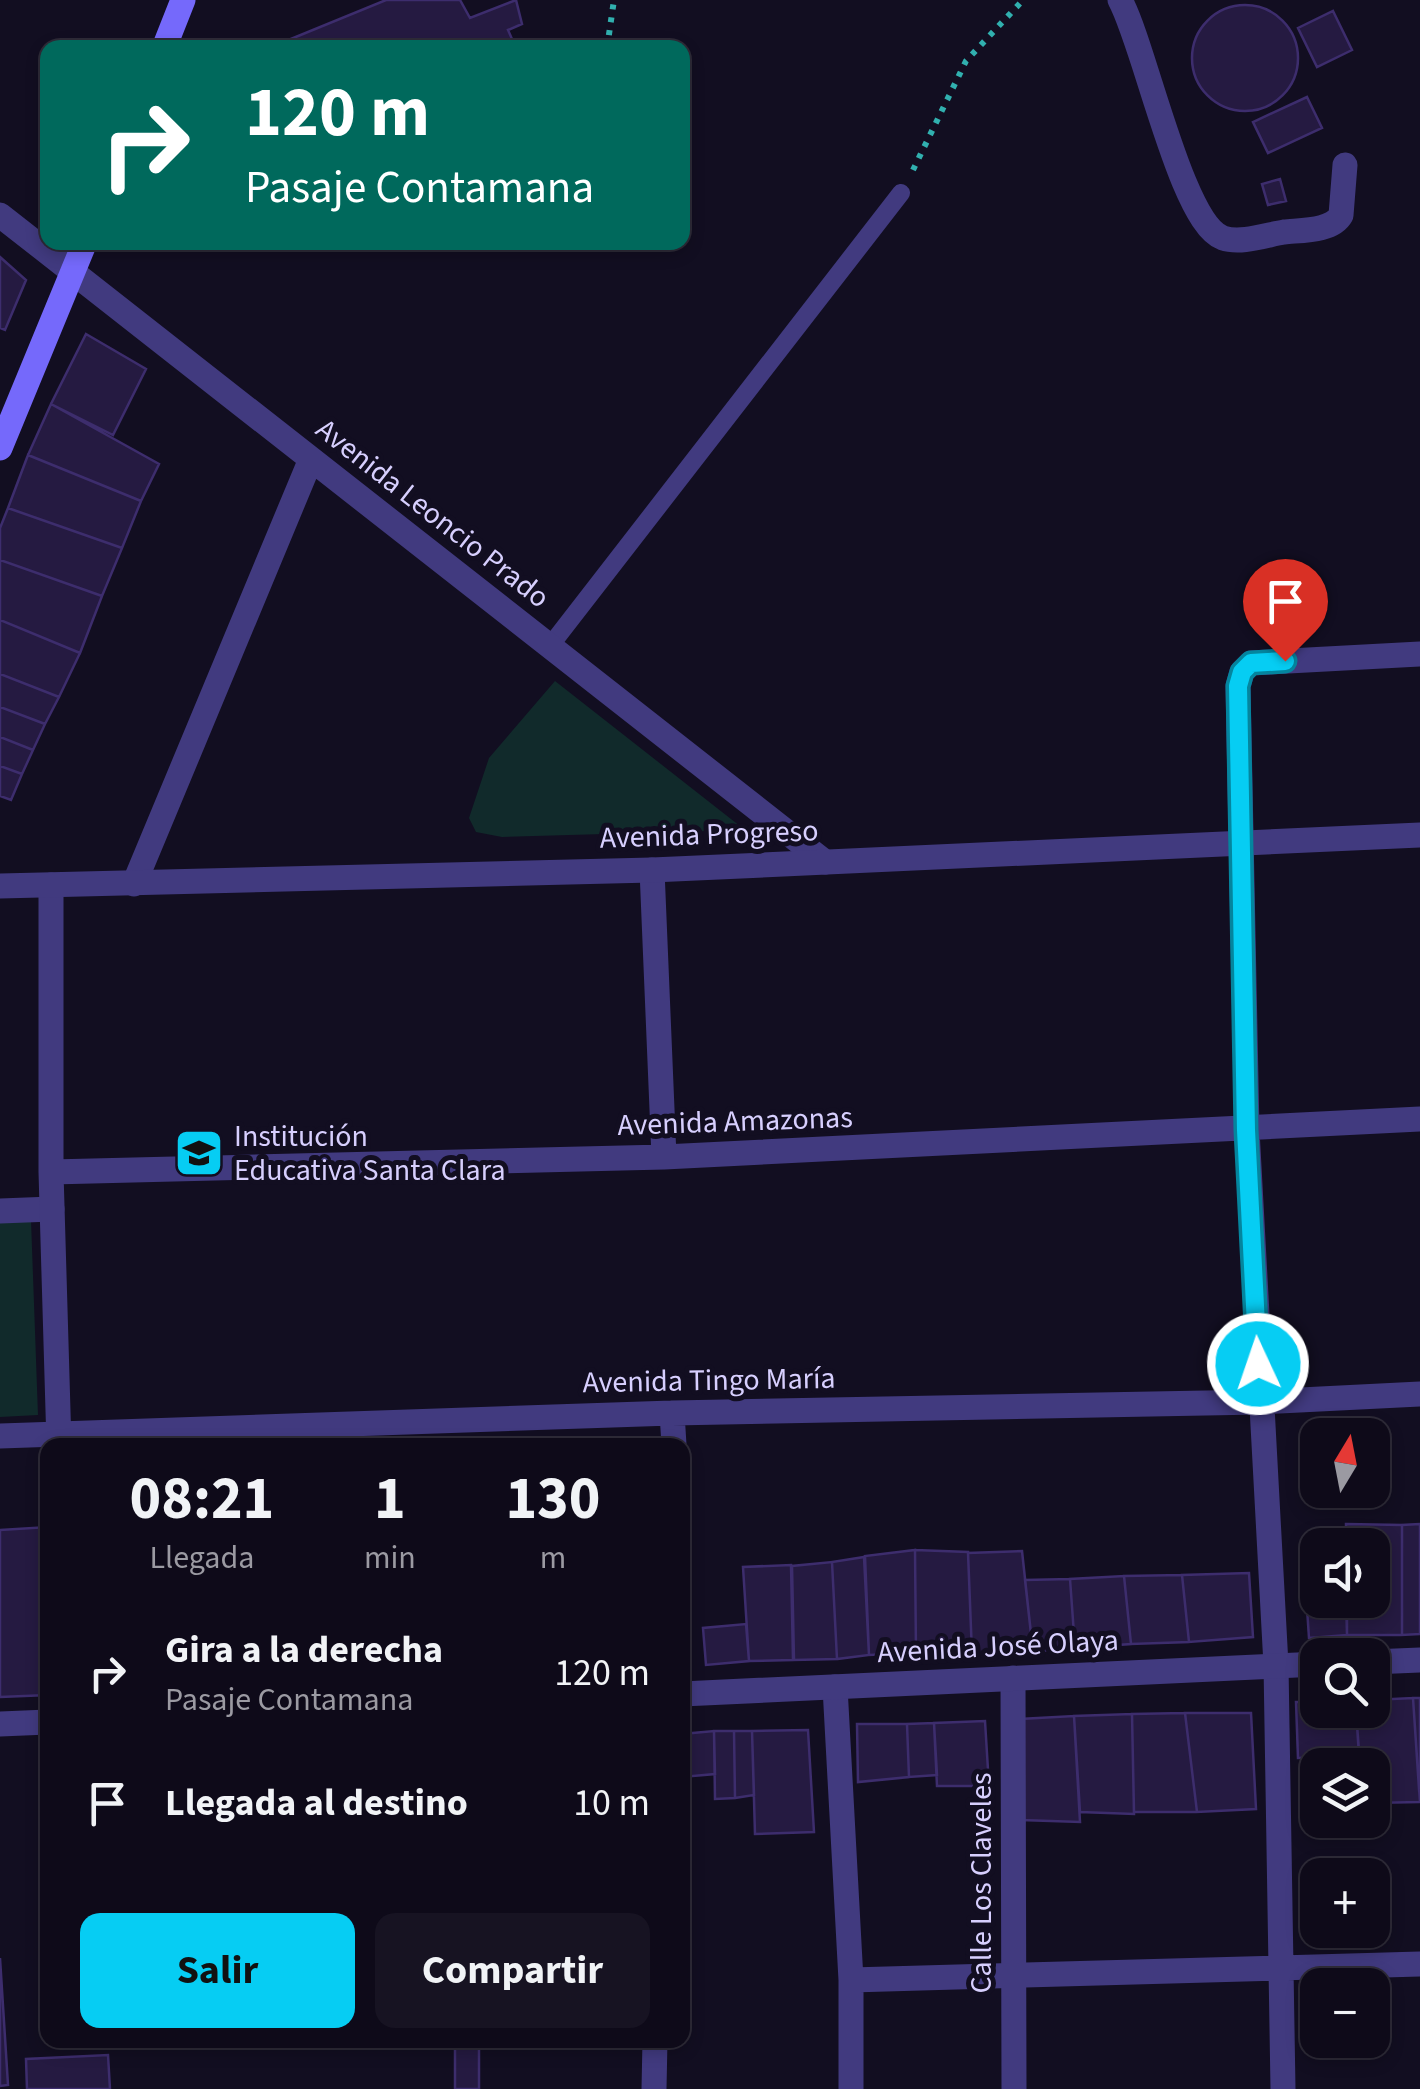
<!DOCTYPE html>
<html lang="es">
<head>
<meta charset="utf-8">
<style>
  body { margin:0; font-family:"Source Sans 3",sans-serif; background:#171322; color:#f1f3f6; height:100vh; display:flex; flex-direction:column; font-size:38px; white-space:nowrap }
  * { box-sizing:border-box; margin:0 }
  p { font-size:32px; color:#9b9aa2 }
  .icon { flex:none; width:55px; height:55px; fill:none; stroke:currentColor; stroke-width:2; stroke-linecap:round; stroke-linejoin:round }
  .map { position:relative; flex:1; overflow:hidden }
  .side { position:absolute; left:40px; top:1438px; width:650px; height:610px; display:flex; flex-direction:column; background:#0e0a19; border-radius:20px; box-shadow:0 5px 15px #0003,0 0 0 2px #2e2b38 }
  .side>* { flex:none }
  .guide { position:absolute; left:40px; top:40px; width:650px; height:210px; border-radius:20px; box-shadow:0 5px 15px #0003,0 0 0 2px #2e2b38; background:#00695c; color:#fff; overflow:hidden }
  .needle { width:65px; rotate:10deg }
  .fabs { position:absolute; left:1300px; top:1418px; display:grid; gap:20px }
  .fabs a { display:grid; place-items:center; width:90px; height:90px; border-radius:20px; background:#0e0a19; box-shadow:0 5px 15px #0003,0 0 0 2px #2e2b38; font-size:50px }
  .pin { position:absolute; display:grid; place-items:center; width:85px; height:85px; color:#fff; margin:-102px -42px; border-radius:50% 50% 50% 0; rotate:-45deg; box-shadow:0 0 10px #0007 }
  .pin .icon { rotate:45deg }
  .me { position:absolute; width:110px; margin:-55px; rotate:357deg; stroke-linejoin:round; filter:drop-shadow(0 0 8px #0008) }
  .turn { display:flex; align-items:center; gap:35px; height:210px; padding:0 40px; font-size:45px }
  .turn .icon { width:130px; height:130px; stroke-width:2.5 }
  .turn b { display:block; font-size:70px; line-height:85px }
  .eta { display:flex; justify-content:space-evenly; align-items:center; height:170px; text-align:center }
  .eta b { font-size:60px; font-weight:700; line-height:70px }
  .button { display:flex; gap:20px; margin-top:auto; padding:20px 40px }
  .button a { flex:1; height:115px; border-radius:20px; background:#06cdf3; color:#111; font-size:40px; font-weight:700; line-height:115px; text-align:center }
  .button a+a { background:#171322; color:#f1f3f6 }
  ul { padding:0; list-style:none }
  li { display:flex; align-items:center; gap:30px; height:130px; padding:0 40px }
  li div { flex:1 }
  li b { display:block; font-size:38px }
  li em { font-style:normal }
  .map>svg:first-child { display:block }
  .green { fill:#112a2b }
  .building { fill:#251a41; stroke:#3d2d6d; stroke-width:2.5 }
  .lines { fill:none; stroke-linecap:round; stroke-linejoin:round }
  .path { stroke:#31b0af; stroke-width:6; stroke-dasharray:5 8; stroke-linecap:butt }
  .service { stroke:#413a7f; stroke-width:18 }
  .pedestrian { stroke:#413a7f; stroke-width:25 }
  .minor { stroke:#413a7f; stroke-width:25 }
  .tertiary { stroke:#413a7f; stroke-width:25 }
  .secondary { stroke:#7569fb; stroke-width:25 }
  .route-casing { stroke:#04859e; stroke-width:25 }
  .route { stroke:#06cdf3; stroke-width:18 }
  .labels { text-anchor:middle; stroke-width:10; stroke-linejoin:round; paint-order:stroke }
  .street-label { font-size:30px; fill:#d7cffe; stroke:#120e21 }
  .poi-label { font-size:30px; fill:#d7cffe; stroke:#120e21; text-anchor:start }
</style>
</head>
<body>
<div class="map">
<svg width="1420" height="2089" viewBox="0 0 1420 2089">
  <rect width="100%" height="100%" fill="#120e21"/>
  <path class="green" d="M555,681L745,830L502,837L476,832L469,818L489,758Z
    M31,1220L38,1415L0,1417V1221Z"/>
  <path class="building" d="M386,0H460L470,18L516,0L522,24L508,30L512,39L492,48H283L281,43Z
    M1192 58a53 53 0 1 1 106 0a53 53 0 1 1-106 0Z
    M1333,11L1352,50L1317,67L1298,28Z
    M1307,97L1322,128L1268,153L1253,122Z
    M1280,179L1286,201L1268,205L1262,184Z
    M0,257L26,280L5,330L0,328Z
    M86,334L146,369L113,435L51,404Z
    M51,404L159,464L141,501L28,455Z
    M28,455L141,501L122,548L8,508Z
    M8,508L122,548L102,596L0,560V528Z
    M0,560L102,596L80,653L0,620Z
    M0,620L80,653L59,697L0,674Z
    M0,674L59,697L45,724L0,707Z
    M0,707L45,724L33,750L0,737Z
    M0,737L33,750L22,774L0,766Z
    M0,766L22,774L11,800L0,796Z
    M1346,1524L1402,1525V1635H1347V1600H1372V1545H1346Z
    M1420,1524V1634L1402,1635V1525Z
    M48,1527V1695L0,1697V1530Z
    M1303,1549H1318V1600H1346L1347,1635L1309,1638Z
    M915,1550L968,1552L972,1654L916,1653Z
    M915,1550L916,1653L869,1655L865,1556Z
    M1022,1551L1033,1652L972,1654L968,1553Z
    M864,1557L869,1655L837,1659L832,1562Z
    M832,1562L837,1659L794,1660L792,1566Z
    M791,1565L793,1660L749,1661L743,1567Z
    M1249,1573L1253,1637L1189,1642L1182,1575Z
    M1182,1575L1189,1642L1131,1644L1124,1576Z
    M1124,1576L1131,1644L1075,1648L1070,1579Z
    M1070,1579L1075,1648L1033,1652L1025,1580Z
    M746,1624L749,1661L706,1665L703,1628Z
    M1413,1698H1420V1788L1419,1789Z
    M1413,1698L1420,1802L1372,1803V1765H1360L1356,1710H1372V1700Z
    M1296,1702H1318V1710H1356L1359,1756L1298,1758Z
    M1185,1713H1251L1256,1809L1197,1812Z
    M1185,1713L1197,1812H1134L1132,1714Z
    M1132,1714L1134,1814L1080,1812L1074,1716Z
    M1074,1716L1080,1822L1021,1820L1020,1719Z
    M985,1721L989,1786H937L934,1723Z
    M934,1723L937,1775L909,1777L907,1724Z
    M857,1724H907L909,1777L858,1782Z
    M808,1730L814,1832L755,1834L752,1731Z
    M714,1731L715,1774L682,1777V1734Z
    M714,1731H734L735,1798L715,1799Z
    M734,1731H752L754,1795L735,1798Z
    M0,1958L8,2085L0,2086Z
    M455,2040H479V2089H455Z
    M108,2055L110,2089H27L26,2059Z"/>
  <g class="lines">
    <path class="path" d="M607,48L614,0
      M913,170L966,61L1023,0"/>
    <path class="service" d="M550,646L901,193"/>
    <path class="pedestrian" d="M0,1211L52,1209"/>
    <path class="minor" d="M1120,0C1145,45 1181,223 1223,238C1241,244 1266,235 1284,232C1302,230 1332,231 1341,215L1345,165
      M0,215L825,862
      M652,870L664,1157
      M134,884L311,459
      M51,885V1172L59,1445
      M51,1172L664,1157L1420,1119
      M672,1413L674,1445
      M0,1436L672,1413L1260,1402L1420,1394
      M1013,1678L1014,2089
      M835,1687L851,1980V2089
      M851,1980L1420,1964
      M654,2089L655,2040
      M1283,2089L1276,1665L1247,1130L1238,686L1242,672L1251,663L1420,654"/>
    <path class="tertiary" d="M0,886L652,870L1420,835
      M1372,1662L1420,1660
      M682,1694L1318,1664
      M0,1724L48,1722"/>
    <path class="secondary" d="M164,48L183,0
      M0,448L85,242"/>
  </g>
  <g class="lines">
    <g class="route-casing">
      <path id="route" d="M1258,1364L1246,1130L1238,686L1242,672L1251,663L1285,661"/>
    </g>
    <use href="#route" class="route"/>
  </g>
  <defs>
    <g id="school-square" transform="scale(2.5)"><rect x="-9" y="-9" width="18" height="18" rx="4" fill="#06cdf3" stroke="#120e21"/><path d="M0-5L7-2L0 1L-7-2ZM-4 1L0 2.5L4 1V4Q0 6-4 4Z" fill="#111"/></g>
  </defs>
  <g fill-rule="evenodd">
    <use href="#school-square" x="199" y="1153"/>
  </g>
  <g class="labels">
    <g class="street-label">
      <text transform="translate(433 513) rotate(38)" y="10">Avenida Leoncio Prado</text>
      <text transform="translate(709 834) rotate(-2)" y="10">Avenida Progreso</text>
      <text transform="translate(735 1121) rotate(-2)" y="10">Avenida Amazonas</text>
      <text transform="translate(709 1380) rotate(-1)" y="10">Avenida Tingo María</text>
      <text transform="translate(998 1646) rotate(-3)" y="10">Avenida José Olaya</text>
      <text transform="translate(981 1883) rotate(-90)" y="10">Calle Los Claveles</text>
    </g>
    <g class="poi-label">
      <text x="234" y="1146">Institución<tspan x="234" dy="34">Educativa Santa Clara</tspan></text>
    </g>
  </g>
</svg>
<div class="fabs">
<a><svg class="needle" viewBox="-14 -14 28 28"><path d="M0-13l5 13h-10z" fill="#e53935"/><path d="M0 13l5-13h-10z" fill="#9b9aa2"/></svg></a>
<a><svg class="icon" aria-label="sound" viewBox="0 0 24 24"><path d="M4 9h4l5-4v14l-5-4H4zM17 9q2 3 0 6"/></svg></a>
<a><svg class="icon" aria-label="search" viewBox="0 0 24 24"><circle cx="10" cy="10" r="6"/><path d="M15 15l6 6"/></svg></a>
<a><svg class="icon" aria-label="layers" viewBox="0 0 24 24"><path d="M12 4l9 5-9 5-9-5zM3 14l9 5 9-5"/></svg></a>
<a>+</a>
<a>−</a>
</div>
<div class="pin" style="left:1285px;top:661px;background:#d93025"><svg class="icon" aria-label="arrive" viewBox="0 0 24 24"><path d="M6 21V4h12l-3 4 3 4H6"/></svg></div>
<svg class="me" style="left:1258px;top:1364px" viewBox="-20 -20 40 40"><circle r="17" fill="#06cdf3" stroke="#fff" stroke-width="3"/><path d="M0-11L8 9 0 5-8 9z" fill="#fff"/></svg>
<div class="guide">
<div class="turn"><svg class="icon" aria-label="right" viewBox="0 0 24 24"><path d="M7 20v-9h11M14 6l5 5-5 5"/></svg><div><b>120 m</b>Pasaje Contamana</div></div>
</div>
<section class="side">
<div class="eta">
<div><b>08:21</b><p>Llegada</p></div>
<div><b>1</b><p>min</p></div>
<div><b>130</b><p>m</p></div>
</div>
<ul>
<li><svg class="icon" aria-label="right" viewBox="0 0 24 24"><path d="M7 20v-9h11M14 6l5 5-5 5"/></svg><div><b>Gira a la derecha</b><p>Pasaje Contamana</p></div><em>120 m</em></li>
<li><svg class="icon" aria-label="arrive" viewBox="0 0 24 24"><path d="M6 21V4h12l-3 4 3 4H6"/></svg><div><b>Llegada al destino</b></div><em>10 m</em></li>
</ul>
<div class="button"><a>Salir</a><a>Compartir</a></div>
</section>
</div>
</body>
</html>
